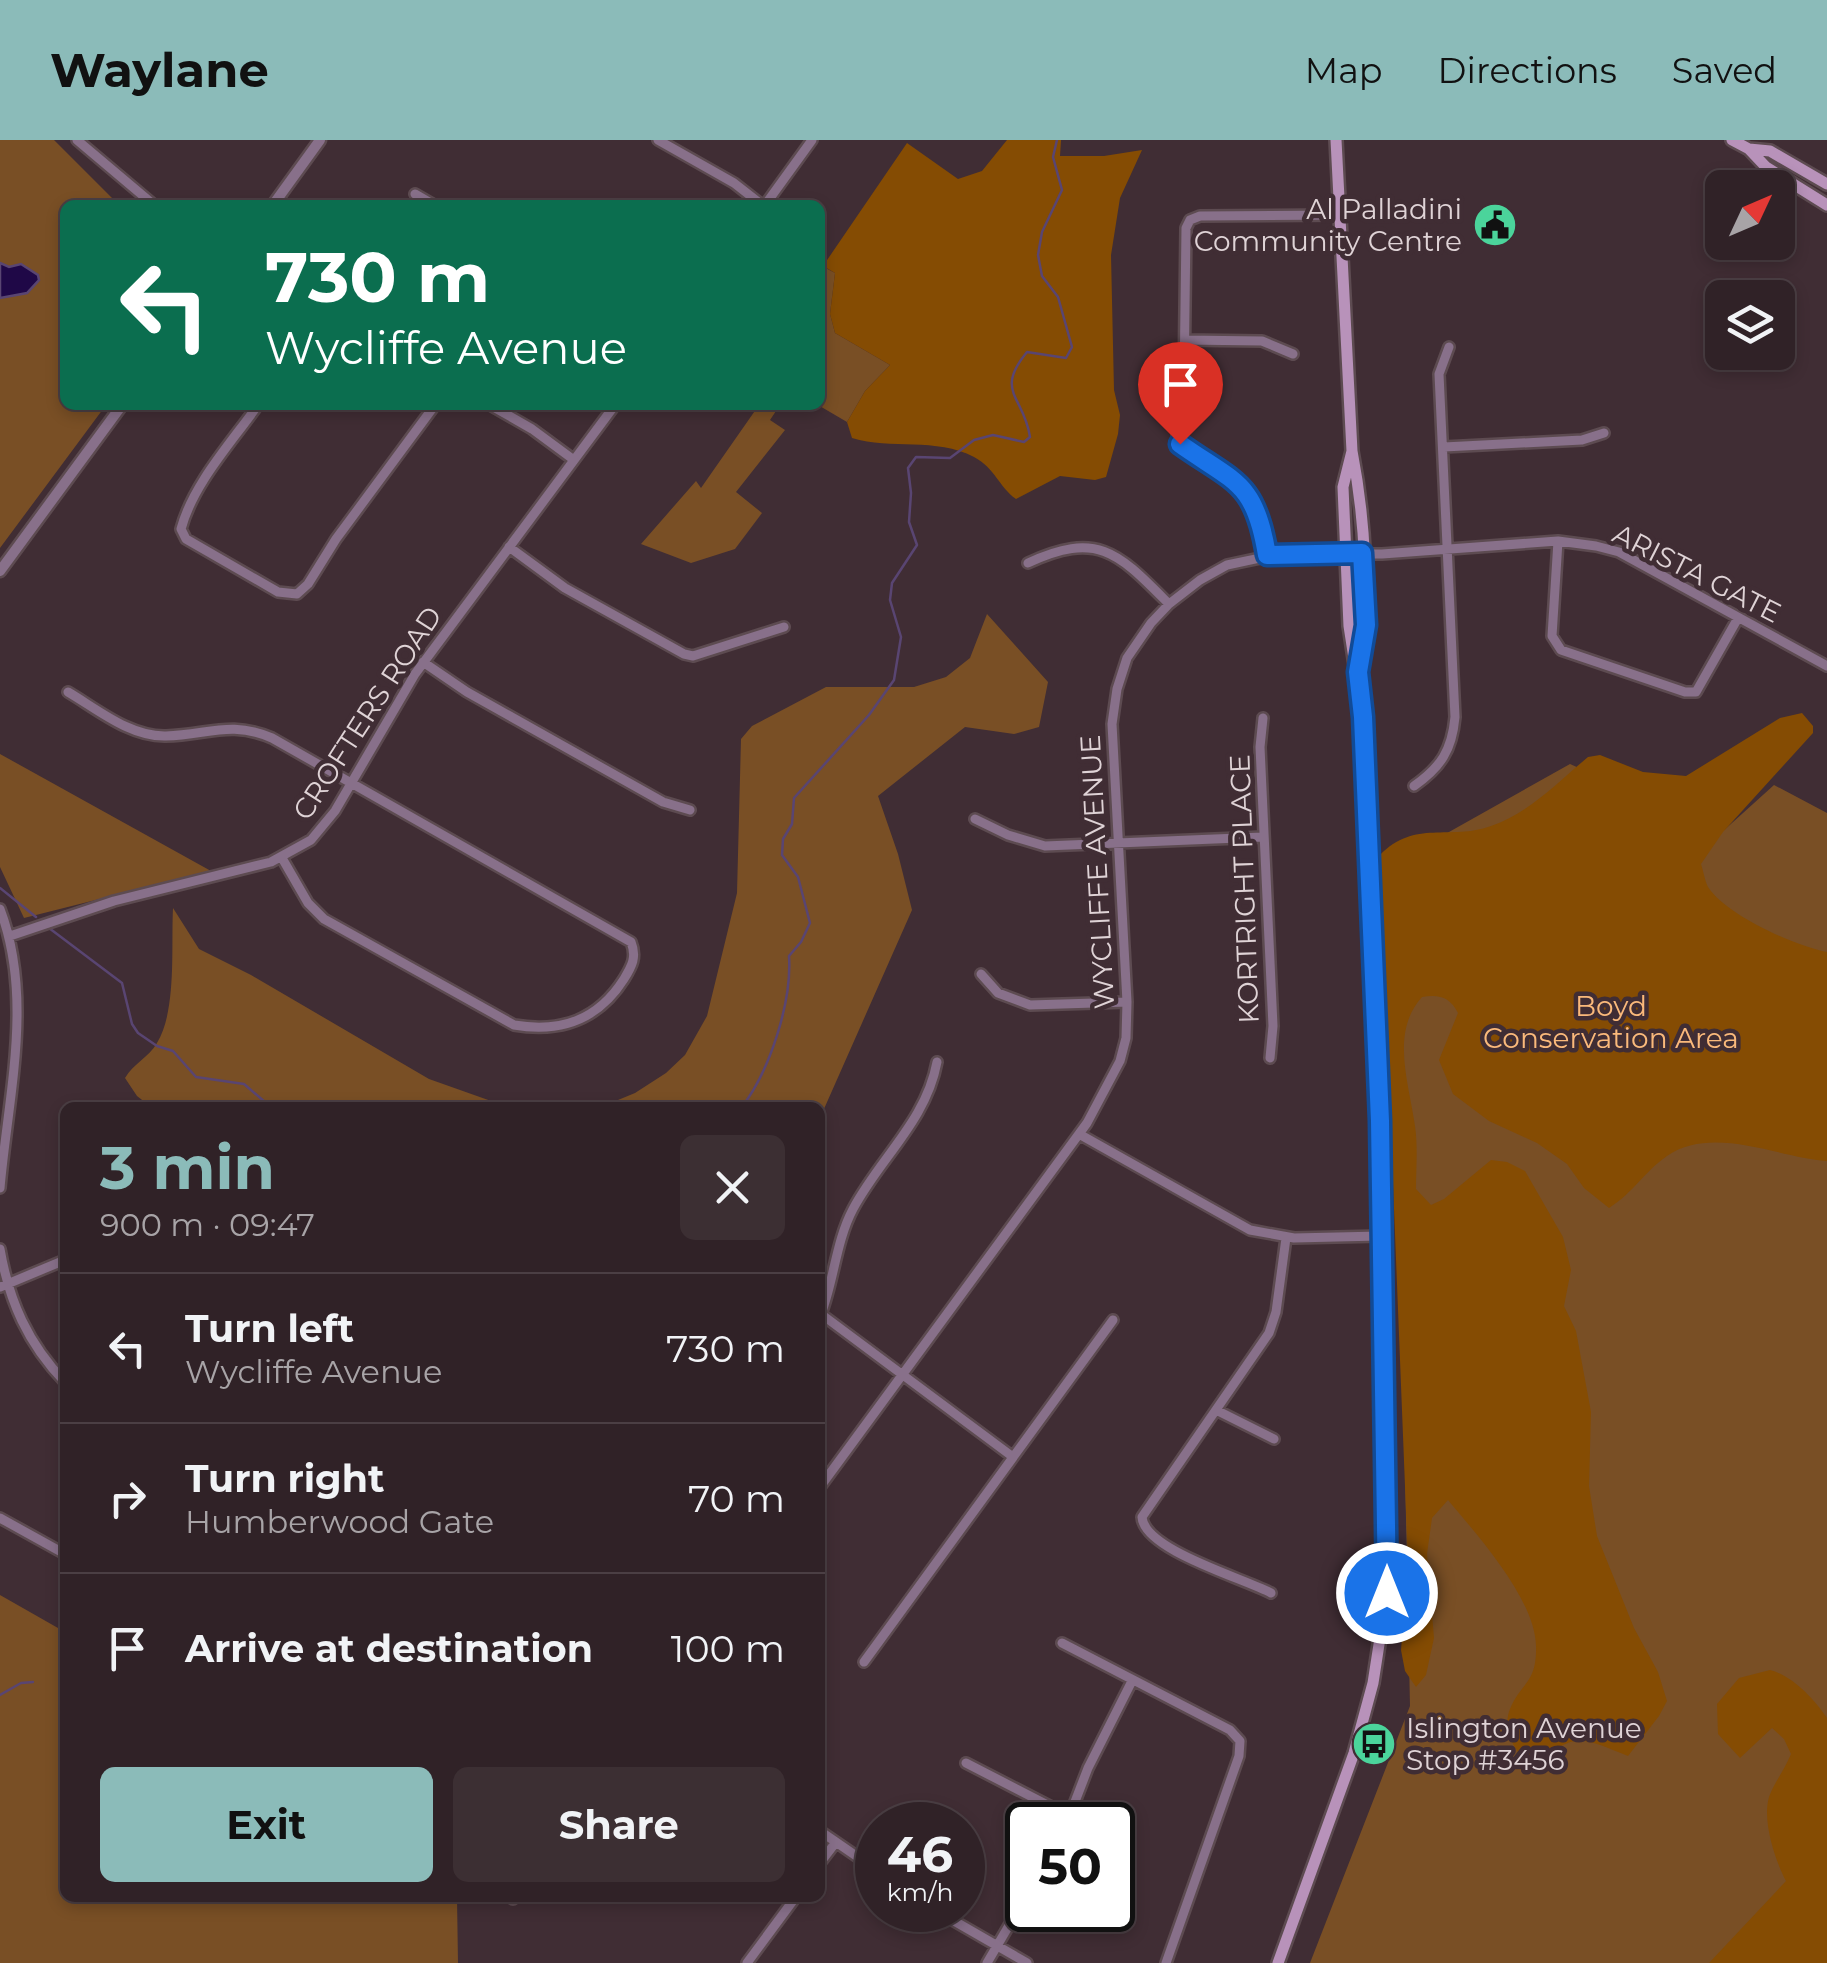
<!DOCTYPE html>
<html lang="en">
<head>
<meta charset="utf-8">
<style>
  body { margin:0; font-family:Montserrat,sans-serif; background:#3c2f33; color:#f1f3f6; height:100vh; display:flex; flex-direction:column; font-size:38px; white-space:nowrap }
  * { box-sizing:border-box; margin:0 }
  p { font-size:32px; color:#a8a4a7 }
  .icon { flex:none; width:55px; height:55px; fill:none; stroke:currentColor; stroke-width:2; stroke-linecap:round; stroke-linejoin:round }
  .map { position:relative; flex:1; overflow:hidden }
  .drawer { position:absolute; left:60px; top:962px; width:765px; height:800px; display:flex; flex-direction:column; background:#302227; border-radius:15px; box-shadow:0 5px 15px #0003,0 0 0 2px #4b3f44 }
  .drawer>* { flex:none }
  .hud { position:absolute; left:60px; top:60px; width:765px; height:210px; border-radius:15px; box-shadow:0 5px 15px #0003,0 0 0 2px #4b3f44; background:#0b6e4f; color:#fff; overflow:hidden }
  .needle { width:65px; rotate:46deg }
  .controls { position:absolute; left:1705px; top:30px; display:grid; gap:20px }
  .controls a { display:grid; place-items:center; width:90px; height:90px; border-radius:15px; background:#302227; box-shadow:0 5px 15px #0003,0 0 0 2px #4b3f44; font-size:50px }
  .speed { position:absolute; left:855px; top:1662px; display:flex; gap:20px; font-size:50px; font-weight:700; text-align:center }
  .speed>* { display:grid; place-content:center; width:130px; height:130px; border-radius:50%; background:#302227; box-shadow:0 5px 15px #0003,0 0 0 2px #4b3f44; line-height:1 }
  .speed small { font-size:25px; font-weight:400 }
  .speed .limit { border:5px solid #111; border-radius:15px; background:#fff; color:#111 }
  .pin { position:absolute; display:grid; place-items:center; width:85px; height:85px; color:#fff; margin:-102px -42px; border-radius:50% 50% 50% 0; rotate:-45deg; box-shadow:0 0 10px #0007 }
  .pin .icon { rotate:45deg }
  .me { position:absolute; width:110px; margin:-55px; rotate:0deg; stroke-linejoin:round; filter:drop-shadow(0 0 8px #0008) }
  .turn { display:flex; align-items:center; gap:35px; height:210px; padding:0 40px; font-size:45px }
  .turn .icon { width:130px; height:130px; stroke-width:2.5 }
  .turn b { display:block; font-size:70px; line-height:85px }
  .round { display:grid; place-items:center; flex:none; width:105px; height:105px; border-radius:15px; background:#3c2f33 }
  .summary { display:flex; align-items:center; justify-content:space-between; height:170px; padding:0 40px }
  h1 { font-size:60px; font-weight:700; line-height:75px; color:#8bbbb9 }
  .cta { display:flex; gap:20px; margin-top:auto; padding:20px 40px }
  .cta a { flex:1; height:115px; border-radius:15px; background:#8bbbb9; color:#111; font-size:40px; font-weight:700; line-height:115px; text-align:center }
  .cta a+a { background:#3c2f33; color:#f1f3f6 }
  ul { padding:0; list-style:none }
  li { display:flex; align-items:center; gap:30px; height:150px; padding:0 40px; border-top:2px solid #4b3f44 }
  li div { flex:1 }
  li b { display:block; font-size:38px }
  li em { font-style:normal }
  header { display:flex; align-items:center; gap:60px; box-sizing:border-box; height:140px; padding:0 50px; background:#8bbbb9; color:#111 }
  header strong { font-size:48px }
  nav { display:flex; gap:55px; margin-inline-start:auto; font-size:35px }
  .map>svg:first-child { display:block }
  .green { fill:#794f25 }
  .forest { fill:#854c03 }
  .water { fill:#1f0847; stroke:#594572; stroke-width:2.5 }
  .lines { fill:none; stroke-linecap:round; stroke-linejoin:round }
  .stream { stroke:#594572; stroke-width:2.5 }
  .minor-casing { stroke:#5d4b51; stroke-width:14 }
  .tertiary-casing { stroke:#5d4b51; stroke-width:15 }
  .secondary-casing { stroke:#5d4b51; stroke-width:16 }
  .minor { stroke:#88708a; stroke-width:9 }
  .tertiary { stroke:#88708a; stroke-width:10 }
  .secondary { stroke:#b892ba; stroke-width:11 }
  .route-casing { stroke:#114b97; stroke-width:25 }
  .route { stroke:#1a73e8; stroke-width:18 }
  .labels { text-anchor:middle; stroke-width:9; stroke-linejoin:round; paint-order:stroke }
  .poi-label { font-size:28px; fill:#dfd3d6; stroke:#402d34; text-anchor:end }
  .street-label { font-size:28px; fill:#dfd3d6; stroke:#402d34 }
  .park-label { font-size:28px; fill:#fab97b; stroke:#402d34 }
</style>
</head>
<body>
<header>
<strong>Waylane</strong>
<nav><a>Map</a><a>Directions</a><a>Saved</a></nav>
</header>
<div class="map">
<svg width="1827" height="1823" viewBox="0 0 1827 1823">
  <rect width="100%" height="100%" fill="#402d34"/>
  <path class="green" d="M0,0H54L112,58L107,65H65V265H106L0,408Z
    M820,125L835,133L830,174L835,193L890,225L865,251L847,282L818,265Z
    M759,265H780L770,280L785,290L736,352L762,373L735,409L691,423L641,404L696,341L701,348Z
    M987,474L1048,542L1039,587L1014,594L965,587L878,656L898,714L912,770L820,978V968L601,967L635,953L666,933L685,915L707,876L737,753L741,599L752,586L826,547H914L946,537L970,518Z
    M0,614L211,731L24,778L0,727Z
    M1570,624L1722,692L1774,645L1827,673V1823H1310L1410,1566L1392,724Z
    M173,768L199,809L251,835L429,939L508,967H151L137,956L125,938C133,924 149,917 157,903C177,870 171,807 173,768Z
    M0,1455L65,1492V1758H457L458,1823H0Z"/>
  <path class="forest" d="M1007,0H1061L1060,16H1104L1142,10L1120,58L1111,115L1114,250L1120,275L1118,294L1106,337L1095,340L1060,336L1016,359C999,347 995,328 974,317C936,297 891,310 852,298L847,282L865,251L890,225L835,193L830,174L835,133L823,126L907,3L958,39L982,31Z
    M1802,573L1813,586V593L1723,692L1701,724C1703,730 1705,741 1708,747C1726,775 1795,806 1827,812V1021C1776,1017 1713,985 1667,1016C1645,1031 1633,1053 1609,1068L1584,1048L1567,1024L1537,1003L1489,981L1453,954L1439,920L1458,873C1450,857 1439,854 1422,857C1390,892 1409,943 1415,986C1418,1007 1416,1029 1416,1049L1431,1065L1444,1059L1491,1020L1507,1022L1525,1031L1563,1097L1571,1130L1564,1166L1576,1191L1591,1272L1589,1346L1597,1396L1634,1488L1658,1532L1667,1561L1659,1576L1628,1616C1583,1598 1573,1590 1537,1626C1517,1619 1501,1591 1510,1569C1521,1542 1537,1544 1536,1506C1535,1459 1478,1396 1448,1360L1432,1378L1427,1414L1434,1498L1426,1535L1416,1547L1405,1531L1401,1510L1408,1422L1380,715C1415,679 1450,701 1491,686C1529,673 1558,642 1588,617L1600,615L1643,632L1686,636L1780,578Z
    M1770,1530C1793,1536 1814,1559 1827,1578V1823H1709L1786,1741C1775,1720 1762,1681 1769,1657C1774,1643 1785,1629 1791,1614L1784,1599L1772,1588L1740,1618L1718,1594L1717,1564L1739,1538Z"/>
  <path class="water" d="M0,123L9,127L21,124L38,135L39,140L27,153L0,158Z"/>
  <g class="lines">
    <path class="stream" d="M0,748L36,777
      M49,788L122,843L132,884L138,893L157,906L173,911L196,937L244,944L272,968
      M741,968C770,931 792,862 789,816L801,802L810,783L798,737L782,715L783,699L792,684L794,658L869,575L894,540L901,497L890,460L892,443L917,405L909,382L911,353L908,328L916,317L950,318L974,300L993,295L1024,302L1030,297C1024,256 994,252 1027,212L1066,218L1072,207L1058,157L1042,136L1038,115L1042,92L1062,50L1053,17L1057,0
      M0,1555L21,1543L33,1542"/>
    <g class="minor-casing">
      <path id="minor" d="M77,0L154,65
        M658,0L734,43L762,65
        M415,54L434,65
        M765,65L812,0
        M1185,200L1262,201L1293,214
        M258,265C231,303 193,344 181,389L186,399L278,452L297,454L308,444L336,399L435,265
        M490,265L532,289L574,320
        M1444,307L1582,300L1604,293
        M1558,401L1552,496L1561,510L1685,552H1696L1738,478
        M509,407L565,448L684,514L693,516L784,487
        M1267,415C1259,371 1247,345 1208,322C1197,315 1183,310 1177,298L1184,246L1186,88L1190,80L1200,76L1341,75
        M1028,423C1099,390 1119,414 1169,464
        M423,522L467,552L663,662L690,670
        M68,552C97,569 130,597 166,596C208,595 230,580 272,598L631,802C637,817 632,826 624,839C598,880 561,893 514,885L324,779L308,763L282,718
        M1263,578L1260,607L1273,886L1270,918
        M1414,646C1441,627 1452,610 1455,577L1439,234L1449,207
        M975,679L1008,695L1045,706L1263,697
        M0,769C34,858 8,956 0,1048
        M10,796L114,761L271,722L311,700L335,671L415,534L615,265
        M981,834L998,853L1030,865L1127,862
        M1079,994L1250,1090L1294,1098L1380,1096
        M0,1109C9,1161 28,1204 65,1242
        M0,1147L65,1120
        M821,1174C834,1140 836,1101 853,1069C880,1018 926,981 937,922
        M821,1174L1013,1317
        M1216,1270L1274,1299
        M820,1347L1087,983L1120,921L1126,898L1127,862L1112,584L1117,549L1127,518L1151,483L1169,464L1200,440L1227,425L1279,414H1382L1558,401L1596,406L1619,412L1827,526
        M0,1378L65,1414
        M1271,1453C1243,1438 1144,1410 1142,1377L1269,1193L1276,1172L1286,1098
        M1062,1503L1230,1590L1240,1601L1239,1616L1166,1823
        M864,1522L1113,1180
        M966,1623L1069,1676
        M1066,1685L1088,1628L1132,1541
        M820,1691L878,1731
        M820,1723L836,1702
        M513,1759L514,1758
        M935,1770L1027,1823
        M747,1823L795,1758
        M987,1823L1028,1753"/>
    </g>
    <g class="tertiary-casing">
      <path id="tertiary" d="M273,65L320,0
        M0,431L122,265"/>
    </g>
    <g class="secondary-casing">
      <path id="secondary" d="M1336,0L1352,311C1365,379 1370,456 1359,524
        M1732,0L1749,9L1766,27L1827,65
        M1749,9L1770,11L1827,44
        M1278,1823L1354,1613L1373,1543L1387,1453L1381,1018L1373,796L1363,577L1349,486L1343,347L1352,311"/>
    </g>
    <use href="#minor" class="minor"/>
    <use href="#tertiary" class="tertiary"/>
    <use href="#secondary" class="secondary"/>
  </g>
  <g class="lines">
    <g class="route-casing">
      <path id="route" d="M1180,304C1235,343 1255,341 1267,415L1362,413L1366,485L1358,532L1363,577L1380,981L1387,1453"/>
    </g>
    <use href="#route" class="route"/>
  </g>
  <defs>
    <g id="civic-disc" transform="scale(2.25)"><circle r="9.5" fill="#4bd49b" stroke="#402d34"/><path d="M-.6-6.5H3V-4.5H.6V-3L4-1V1h2V6H-6V1h2V-1L-.6-3ZM-1.2 2.5V6h2.4V2.5Z" fill="#111"/></g>
    <g id="bus-disc" transform="scale(2.25)"><circle r="9.5" fill="#4bd49b" stroke="#402d34"/><path d="M-5-6H5V4H4V6H2V4H-2V6H-4V4H-5ZM-3.5-4V0h7V-4ZM-3.5 1.2v1.5H-2V1.2ZM2 1.2v1.5H3.5V1.2Z" fill="#111"/></g>
  </defs>
  <g fill-rule="evenodd">
    <use href="#civic-disc" x="1495" y="85"/>
    <use href="#bus-disc" x="1374" y="1604"/>
  </g>
  <g class="labels">
    <g class="poi-label">
      <text x="1462" y="79">Al Palladini<tspan x="1462" dy="32">Community Centre</tspan></text>
      <text x="1406" y="1598" text-anchor="start">Islington Avenue<tspan x="1406" dy="32">Stop #3456</tspan></text>
    </g>
    <g class="street-label">
      <text transform="translate(1697 433) rotate(27)" y="10">ARISTA GATE</text>
      <text transform="translate(367 573) rotate(-57)" y="10">CROFTERS ROAD</text>
      <text transform="translate(1097 732) rotate(-93)" y="10">WYCLIFFE AVENUE</text>
      <text transform="translate(1244 749) rotate(-92)" y="10">KORTRIGHT PLACE</text>
    </g>
    <g class="park-label">
      <text x="1611" y="876">Boyd<tspan x="1611" dy="32">Conservation Area</tspan></text>
    </g>
  </g>
</svg>
<div class="controls">
<a><svg class="needle" viewBox="-14 -14 28 28"><path d="M0-13l5 13h-10z" fill="#e53935"/><path d="M0 13l5-13h-10z" fill="#a8a4a7"/></svg></a>
<a><svg class="icon" aria-label="layers" viewBox="0 0 24 24"><path d="M12 4l9 5-9 5-9-5zM3 14l9 5 9-5"/></svg></a>
</div>
<div class="speed"><div>46<small>km/h</small></div><div class="limit">50</div></div>
<div class="pin" style="left:1180px;top:304px;background:#d93025"><svg class="icon" aria-label="arrive" viewBox="0 0 24 24"><path d="M6 21V4h12l-3 4 3 4H6"/></svg></div>
<svg class="me" style="left:1387px;top:1453px" viewBox="-20 -20 40 40"><circle r="17" fill="#1a73e8" stroke="#fff" stroke-width="3"/><path d="M0-11L8 9 0 5-8 9z" fill="#fff"/></svg>
<div class="hud">
<div class="turn"><svg class="icon" aria-label="left" viewBox="0 0 24 24"><path d="M17 20v-9H6M10 6l-5 5 5 5"/></svg><div><b>730 m</b>Wycliffe Avenue</div></div>
</div>
<section class="drawer">
<div class="summary"><div><h1>3 min</h1><p>900 m · 09:47</p></div><a class="round"><svg class="icon" aria-label="close" viewBox="0 0 24 24"><path d="M6 6l12 12M18 6L6 18"/></svg></a></div>
<ul>
<li><svg class="icon" aria-label="left" viewBox="0 0 24 24"><path d="M17 20v-9H6M10 6l-5 5 5 5"/></svg><div><b>Turn left</b><p>Wycliffe Avenue</p></div><em>730 m</em></li>
<li><svg class="icon" aria-label="right" viewBox="0 0 24 24"><path d="M7 20v-9h11M14 6l5 5-5 5"/></svg><div><b>Turn right</b><p>Humberwood Gate</p></div><em>70 m</em></li>
<li><svg class="icon" aria-label="arrive" viewBox="0 0 24 24"><path d="M6 21V4h12l-3 4 3 4H6"/></svg><div><b>Arrive at destination</b></div><em>100 m</em></li>
</ul>
<div class="cta"><a>Exit</a><a>Share</a></div>
</section>
</div>
</body>
</html>
